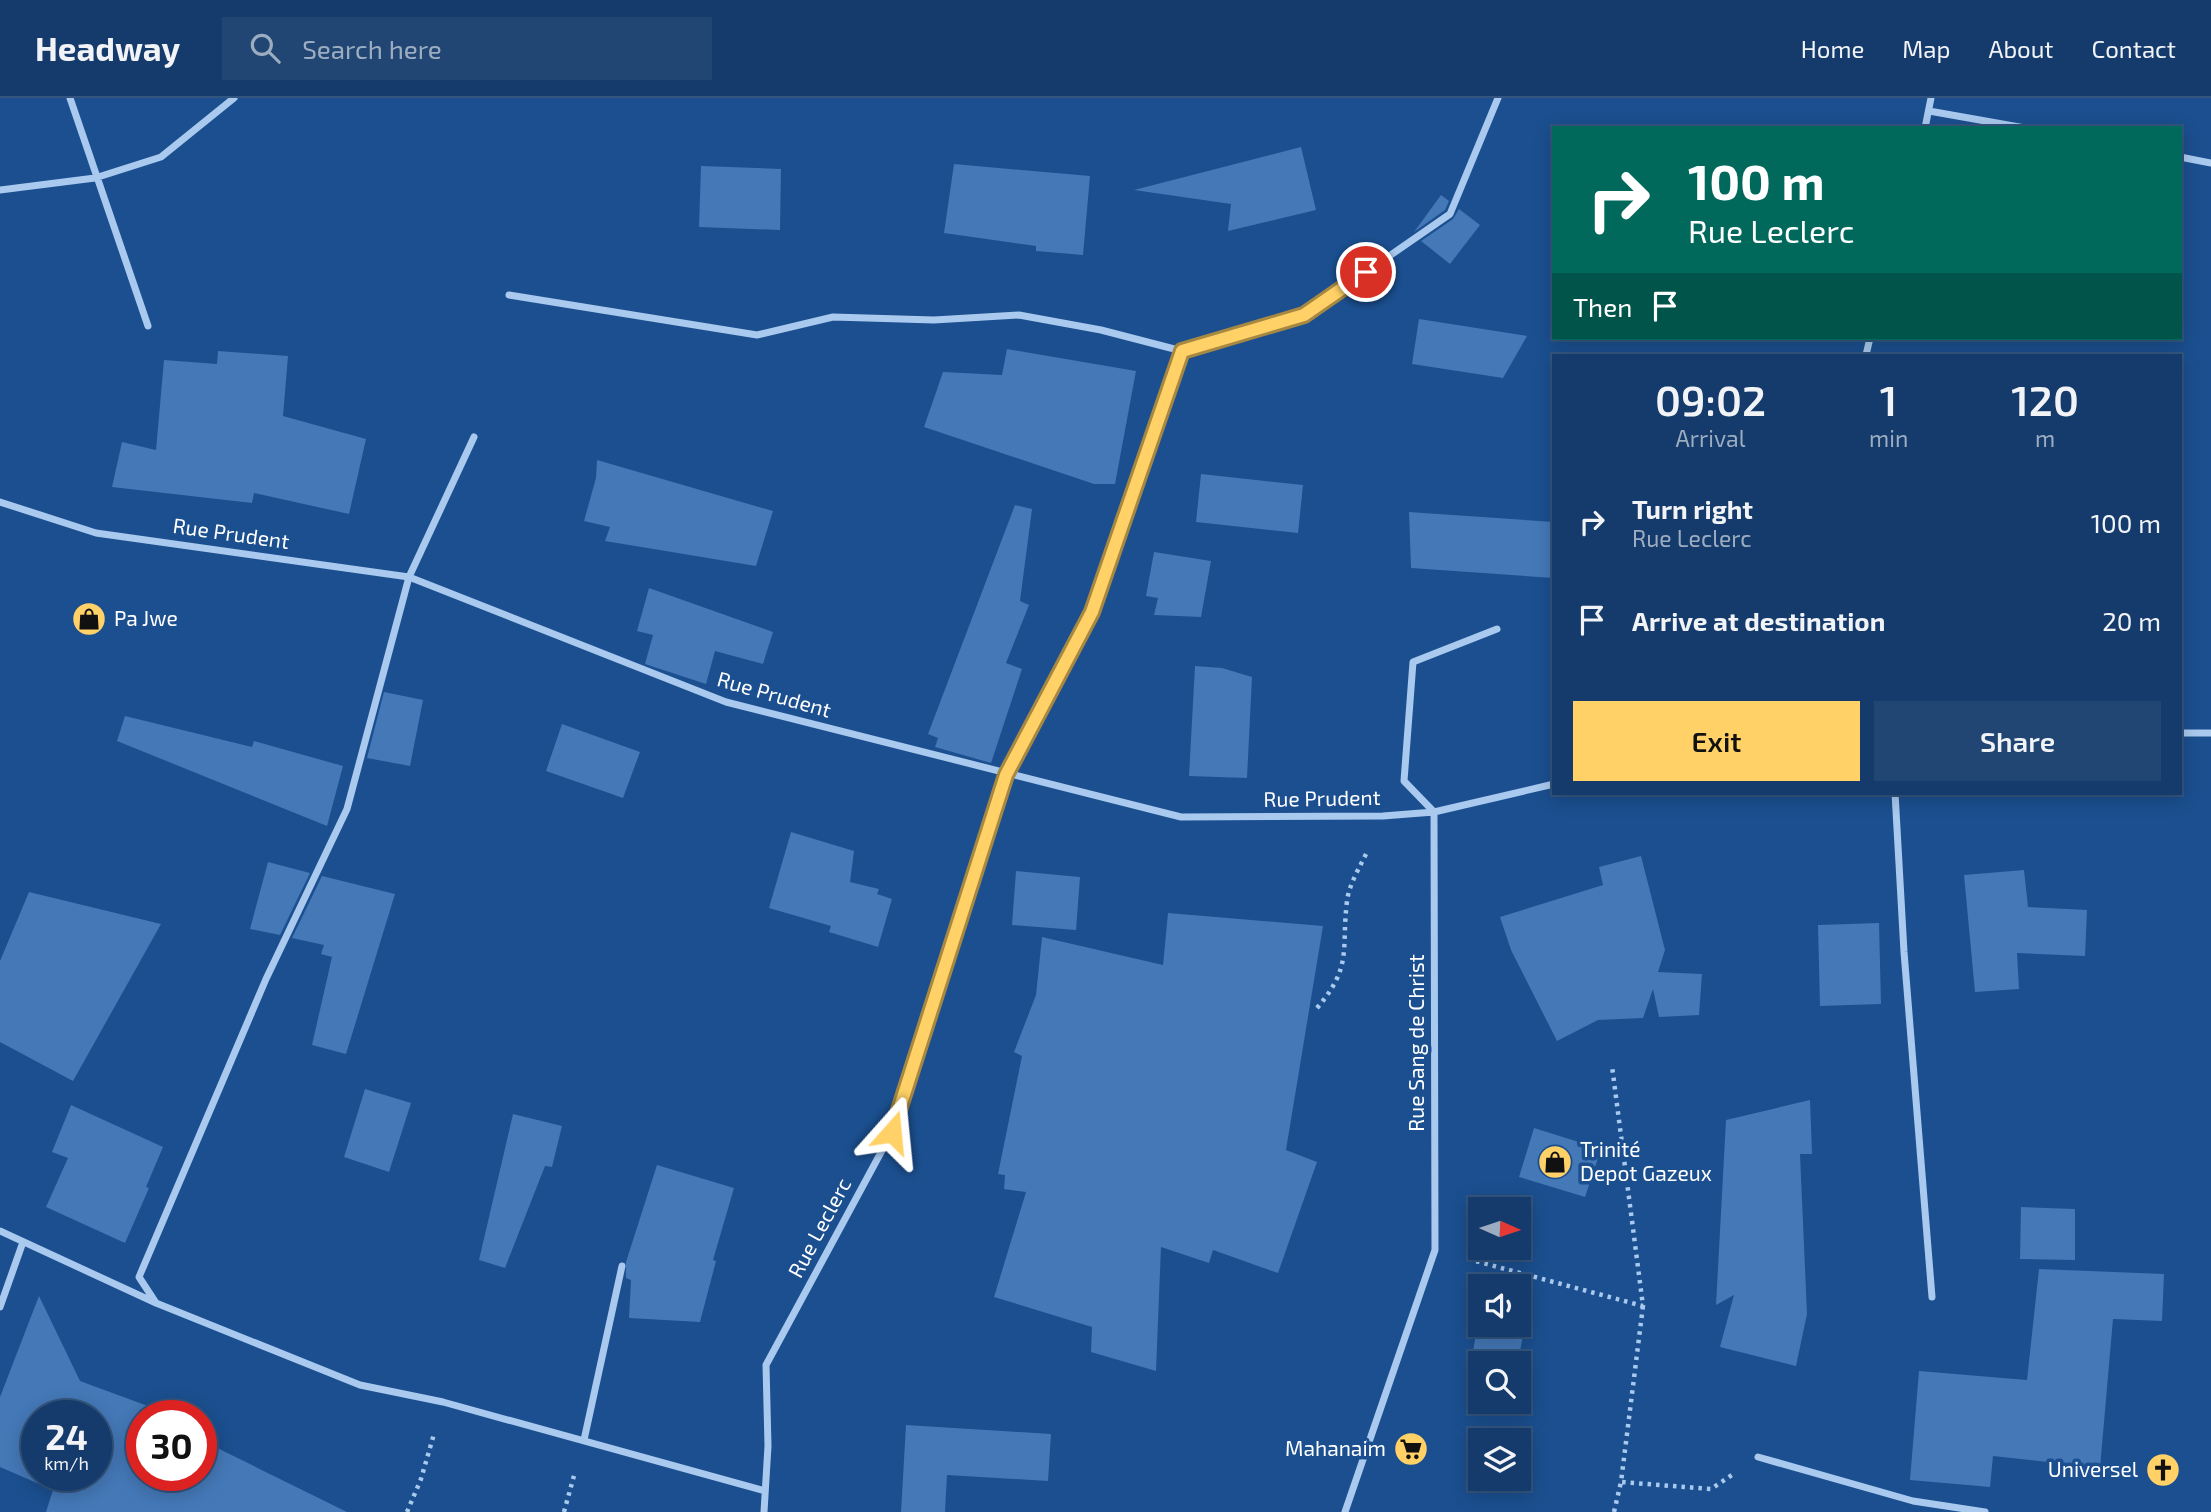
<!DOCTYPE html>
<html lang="en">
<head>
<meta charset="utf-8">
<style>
  body { margin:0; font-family:"Exo 2",sans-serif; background:#214673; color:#f1f3f6; height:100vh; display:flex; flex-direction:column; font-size:26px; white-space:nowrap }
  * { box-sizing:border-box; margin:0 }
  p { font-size:23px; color:#9dadc1 }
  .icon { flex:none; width:38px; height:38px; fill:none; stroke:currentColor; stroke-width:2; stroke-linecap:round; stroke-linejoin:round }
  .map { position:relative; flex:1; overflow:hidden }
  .drawer { position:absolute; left:1552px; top:256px; width:630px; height:441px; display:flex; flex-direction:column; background:#143b6b; border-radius:0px; box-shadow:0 4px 18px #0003,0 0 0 2px #33557e }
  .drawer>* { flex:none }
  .guide { position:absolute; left:1552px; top:28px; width:630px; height:214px; border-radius:0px; box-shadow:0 4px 18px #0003,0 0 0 2px #33557e; background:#00695c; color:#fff; overflow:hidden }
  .needle { width:46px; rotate:93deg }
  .fabs { position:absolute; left:1468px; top:1099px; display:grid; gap:14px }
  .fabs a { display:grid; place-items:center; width:63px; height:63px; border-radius:0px; background:#143b6b; box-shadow:0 4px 18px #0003,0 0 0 2px #33557e; font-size:35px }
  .speed { position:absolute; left:21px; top:1302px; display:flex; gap:14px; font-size:35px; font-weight:700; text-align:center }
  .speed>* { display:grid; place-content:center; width:91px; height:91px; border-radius:50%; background:#143b6b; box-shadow:0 4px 18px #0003,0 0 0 2px #33557e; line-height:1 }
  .speed small { font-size:18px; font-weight:400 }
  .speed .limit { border:10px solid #d22; background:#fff; color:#111 }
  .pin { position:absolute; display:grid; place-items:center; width:60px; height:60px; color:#fff; margin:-30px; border:4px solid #fff; border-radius:50%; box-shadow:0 2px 7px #0007 }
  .me { position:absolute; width:77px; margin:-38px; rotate:18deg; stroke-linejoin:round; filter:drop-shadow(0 0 5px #0008) }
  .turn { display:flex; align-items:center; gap:24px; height:147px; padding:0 21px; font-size:32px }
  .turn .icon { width:91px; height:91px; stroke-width:2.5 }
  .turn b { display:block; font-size:49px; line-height:60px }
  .then { display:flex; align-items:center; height:66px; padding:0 21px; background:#0003; gap:14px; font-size:26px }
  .eta { display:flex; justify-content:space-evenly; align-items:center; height:119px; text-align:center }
  .eta b { font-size:42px; font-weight:600; line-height:49px }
  .button { display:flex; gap:14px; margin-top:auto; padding:14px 21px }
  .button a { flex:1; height:80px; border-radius:0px; background:#ffd166; color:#111; font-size:28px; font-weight:600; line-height:80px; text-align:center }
  .button a+a { background:#214673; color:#f1f3f6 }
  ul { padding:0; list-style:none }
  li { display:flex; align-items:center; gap:21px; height:98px; padding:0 21px }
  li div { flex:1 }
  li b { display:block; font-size:26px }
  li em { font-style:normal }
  header { display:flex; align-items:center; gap:42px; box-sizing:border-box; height:98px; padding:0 35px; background:#143b6b; border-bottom:2px solid #33557e }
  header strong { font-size:33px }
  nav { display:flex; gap:38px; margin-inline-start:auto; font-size:24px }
  .search { width:490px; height:63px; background:#214673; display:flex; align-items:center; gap:18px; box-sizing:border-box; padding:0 24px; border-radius:0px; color:#9dadc1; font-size:26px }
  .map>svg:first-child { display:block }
  .building { fill:#4478b7; fill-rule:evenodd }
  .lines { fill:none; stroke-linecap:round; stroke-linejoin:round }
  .path { stroke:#a9c9ee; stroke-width:4.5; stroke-dasharray:3.5 5; stroke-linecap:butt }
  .street { stroke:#a9c9ee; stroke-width:7 }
  .route-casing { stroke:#a68842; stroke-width:18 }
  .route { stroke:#ffd166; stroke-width:12 }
  .labels { text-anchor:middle; stroke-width:7; stroke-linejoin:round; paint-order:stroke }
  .street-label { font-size:21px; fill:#fff; stroke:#1b4f8f }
  .poi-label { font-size:21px; fill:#fff; stroke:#1b4f8f; text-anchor:start }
</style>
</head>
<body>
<header>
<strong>Headway</strong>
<div class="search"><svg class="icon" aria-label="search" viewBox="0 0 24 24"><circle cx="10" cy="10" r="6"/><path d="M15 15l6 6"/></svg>Search here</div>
<nav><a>Home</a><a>Map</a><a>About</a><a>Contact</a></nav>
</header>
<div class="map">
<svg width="2211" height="1414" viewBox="0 0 2211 1414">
  <rect width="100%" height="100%" fill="#1b4f8f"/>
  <path class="building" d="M1301,49L1316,112L1228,133L1231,106L1134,92Z
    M954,66L1090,78L1083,157L1036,153V148L944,135Z
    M701,68L781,71L780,132L699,129Z
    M1441,97L1449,103L1445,112L1414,134Z
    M1459,111L1480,127L1450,166L1421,143L1453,121Z
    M1419,221L1527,238L1503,280L1412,266Z
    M1007,251L1136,273L1115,386H1094L924,329L943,274L1002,277Z
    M218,253L288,258L283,318L366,341L349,416L254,395L252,405L112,389L122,344L156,352L164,262L217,266Z
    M597,362L773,413L756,468L605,443L610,429L584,423L596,380Z
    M1201,376L1303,387L1298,435L1196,424Z
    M1015,407L1032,411L1020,503L1029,507L1006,565L1022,571L991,665L935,649L938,640L928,636Z
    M1409,414L1554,424V480L1411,470Z
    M1154,454L1211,463L1201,519L1154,517L1158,500L1146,498Z
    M649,490L773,534L763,566L715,553L706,586L645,566L653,537L637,533Z
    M1195,568L1222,570L1252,579L1247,680L1189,678Z
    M384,594L423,602L410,668L367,660Z
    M125,618L252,649L254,643L343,668L327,728L117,643Z
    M562,626L640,654L623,700L546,673Z
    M791,734L854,753L850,784L879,791L877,796L892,801L878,849L829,834L831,828L769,810Z
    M1641,758L1665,852L1658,874L1702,876L1699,917L1659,919L1653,891L1643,920L1598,922L1557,943L1511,852L1500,819L1603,787L1599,769Z
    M268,764L310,775L280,837L250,831Z
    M2024,772L2028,809L2087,812L2085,858L2017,855L2019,891L1975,894L1964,777Z
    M1016,773L1080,779L1076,832L1012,827Z
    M322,778L395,796L346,956L312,947L332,859L321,856L324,847L292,840Z
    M29,794L161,826L73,983L0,944V863Z
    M1168,815L1323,828L1286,1052L1317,1064L1278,1175L1213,1152L1209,1165L1161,1149L1156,1273L1091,1254L1092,1229L994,1199L1026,1094L1004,1091L1005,1077L998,1076L1022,958L1014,954L1036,897L1042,839L1163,867Z
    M1879,825L1881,906L1820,908L1818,827Z
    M365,991L411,1005L389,1074L344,1059Z
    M1810,1002L1812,1056H1800L1807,1216L1796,1268L1720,1249L1734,1197L1716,1207L1726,1022Z
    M71,1007L163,1049L146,1089L149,1090L125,1145L46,1109L68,1060L52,1054Z
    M513,1016L562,1028L552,1069L545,1068L505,1170L479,1162Z
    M1534,1030L1601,1051L1585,1099L1519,1079Z
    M657,1067L734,1090L713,1162L716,1163L700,1224L629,1220L631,1182L626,1180V1164Z
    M2021,1109L2075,1111V1162L2020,1161Z
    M2039,1171L2164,1176L2162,1223L2113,1221L2100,1370L1993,1358L1990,1389L1910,1382L1919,1273L2027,1282Z
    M39,1198L80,1283L175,1318H142V1377H201V1342L347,1414H46L53,1392L0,1369V1299ZM37,1318H96V1377H37Z
    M1480,1213V1227H1519V1213L1527,1214L1518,1265H1471Z
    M906,1327L1051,1336L1048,1383L947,1377L945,1414H901Z"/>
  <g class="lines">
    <path class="path" d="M1317,910C1353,868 1341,852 1347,803C1349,786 1361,767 1368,752
      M1468,1161L1643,1208L1612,968
      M1643,1208L1621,1384L1711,1391L1732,1377
      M407,1414L421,1381L434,1336
      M564,1414L575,1374
      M1614,1414L1621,1384"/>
    <path class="street" d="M70,0L148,228
      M1929,13L2025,30
      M1925,30L1931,0
      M2180,59L2211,65
      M0,92L95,80L161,59L234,0
      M509,197L757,237L833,219L934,222L1019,217L1101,232L1182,253
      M1866,257L1870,240
      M0,404L96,435L409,479L726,604L1181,719L1383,718L1434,714L1554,686
      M2180,635H2211
      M1895,695L1904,854L1932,1199
      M0,1133L156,1205L360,1287L443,1304L765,1393
      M156,1205L139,1179L266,881L347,711L409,479L474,339
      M0,1209L23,1144
      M584,1342L622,1168
      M1758,1359L1913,1403L1985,1414
      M764,1414L768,1348L766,1267L892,1034L1006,677L1092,514L1182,253L1304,217L1450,116L1498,0
      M1345,1414L1435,1152L1434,714L1404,683L1413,564L1497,531"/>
  </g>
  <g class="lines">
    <g class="route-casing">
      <path id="route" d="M892,1034L1006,677L1092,514L1182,253L1304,217L1366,174"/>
    </g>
    <use href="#route" class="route"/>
  </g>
  <defs>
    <g id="shop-disc" transform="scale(1.75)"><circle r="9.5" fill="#ffd166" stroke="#1b4f8f"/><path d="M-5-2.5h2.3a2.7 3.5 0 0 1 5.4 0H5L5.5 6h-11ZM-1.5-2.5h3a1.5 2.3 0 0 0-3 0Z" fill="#111"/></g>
    <g id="supermarket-disc" transform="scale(1.75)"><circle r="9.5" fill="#ffd166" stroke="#1b4f8f"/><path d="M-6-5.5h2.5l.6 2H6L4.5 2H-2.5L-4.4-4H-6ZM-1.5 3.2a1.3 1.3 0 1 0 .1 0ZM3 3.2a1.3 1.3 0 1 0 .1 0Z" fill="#111"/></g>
    <g id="church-disc" transform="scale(1.75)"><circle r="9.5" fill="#ffd166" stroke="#1b4f8f"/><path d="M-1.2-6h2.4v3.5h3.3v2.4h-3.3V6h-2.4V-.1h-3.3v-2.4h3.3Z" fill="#111"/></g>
  </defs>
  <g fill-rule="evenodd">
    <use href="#shop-disc" x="89" y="521"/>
    <use href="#shop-disc" x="1555" y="1064"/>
    <use href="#supermarket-disc" x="1411" y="1351"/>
    <use href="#church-disc" x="2163" y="1372"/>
  </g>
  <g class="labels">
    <g class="street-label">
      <text transform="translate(231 436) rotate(8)" y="7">Rue Prudent</text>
      <text transform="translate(774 597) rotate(16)" y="7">Rue Prudent</text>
      <text transform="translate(1322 701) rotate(-1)" y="7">Rue Prudent</text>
      <text transform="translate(1417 945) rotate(-90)" y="7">Rue Sang de Christ</text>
      <text transform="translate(820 1130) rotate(-62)" y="7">Rue Leclerc</text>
    </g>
    <g class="poi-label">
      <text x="114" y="528">Pa Jwe</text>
      <text x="1580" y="1059">Trinité<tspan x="1580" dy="24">Depot Gazeux</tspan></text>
      <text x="1386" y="1358" text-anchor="end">Mahanaim</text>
      <text x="2138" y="1379" text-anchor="end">Universel</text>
    </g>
  </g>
</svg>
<div class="fabs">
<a><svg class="needle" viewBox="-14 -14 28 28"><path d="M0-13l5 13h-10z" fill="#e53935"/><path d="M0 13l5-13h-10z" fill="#9dadc1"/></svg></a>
<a><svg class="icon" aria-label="sound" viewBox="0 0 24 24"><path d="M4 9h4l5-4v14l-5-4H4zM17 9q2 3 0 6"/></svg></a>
<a><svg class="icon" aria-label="search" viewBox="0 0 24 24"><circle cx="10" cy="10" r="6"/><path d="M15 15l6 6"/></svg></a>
<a><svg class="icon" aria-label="layers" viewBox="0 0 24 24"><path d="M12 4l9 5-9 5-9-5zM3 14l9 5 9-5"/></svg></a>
</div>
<div class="speed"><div>24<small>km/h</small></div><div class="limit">30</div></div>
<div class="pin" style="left:1366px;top:174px;background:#d93025"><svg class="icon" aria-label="arrive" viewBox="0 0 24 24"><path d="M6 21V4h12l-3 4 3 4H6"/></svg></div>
<svg class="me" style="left:892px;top:1034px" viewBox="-20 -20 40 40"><path d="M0-17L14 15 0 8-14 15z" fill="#ffd166" stroke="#fff" stroke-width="4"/></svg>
<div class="guide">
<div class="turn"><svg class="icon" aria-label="right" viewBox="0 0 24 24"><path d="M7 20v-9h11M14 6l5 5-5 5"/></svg><div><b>100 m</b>Rue Leclerc</div></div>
<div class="then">Then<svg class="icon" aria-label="arrive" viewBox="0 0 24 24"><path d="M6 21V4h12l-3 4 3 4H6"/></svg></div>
</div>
<section class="drawer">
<div class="eta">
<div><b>09:02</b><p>Arrival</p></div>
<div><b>1</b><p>min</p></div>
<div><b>120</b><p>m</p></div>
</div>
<ul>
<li><svg class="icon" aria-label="right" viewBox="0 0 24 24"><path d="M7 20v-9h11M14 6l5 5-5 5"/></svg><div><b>Turn right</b><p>Rue Leclerc</p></div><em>100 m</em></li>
<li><svg class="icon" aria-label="arrive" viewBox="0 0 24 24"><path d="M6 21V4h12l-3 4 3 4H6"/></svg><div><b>Arrive at destination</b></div><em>20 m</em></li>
</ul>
<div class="button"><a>Exit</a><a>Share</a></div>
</section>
</div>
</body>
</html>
